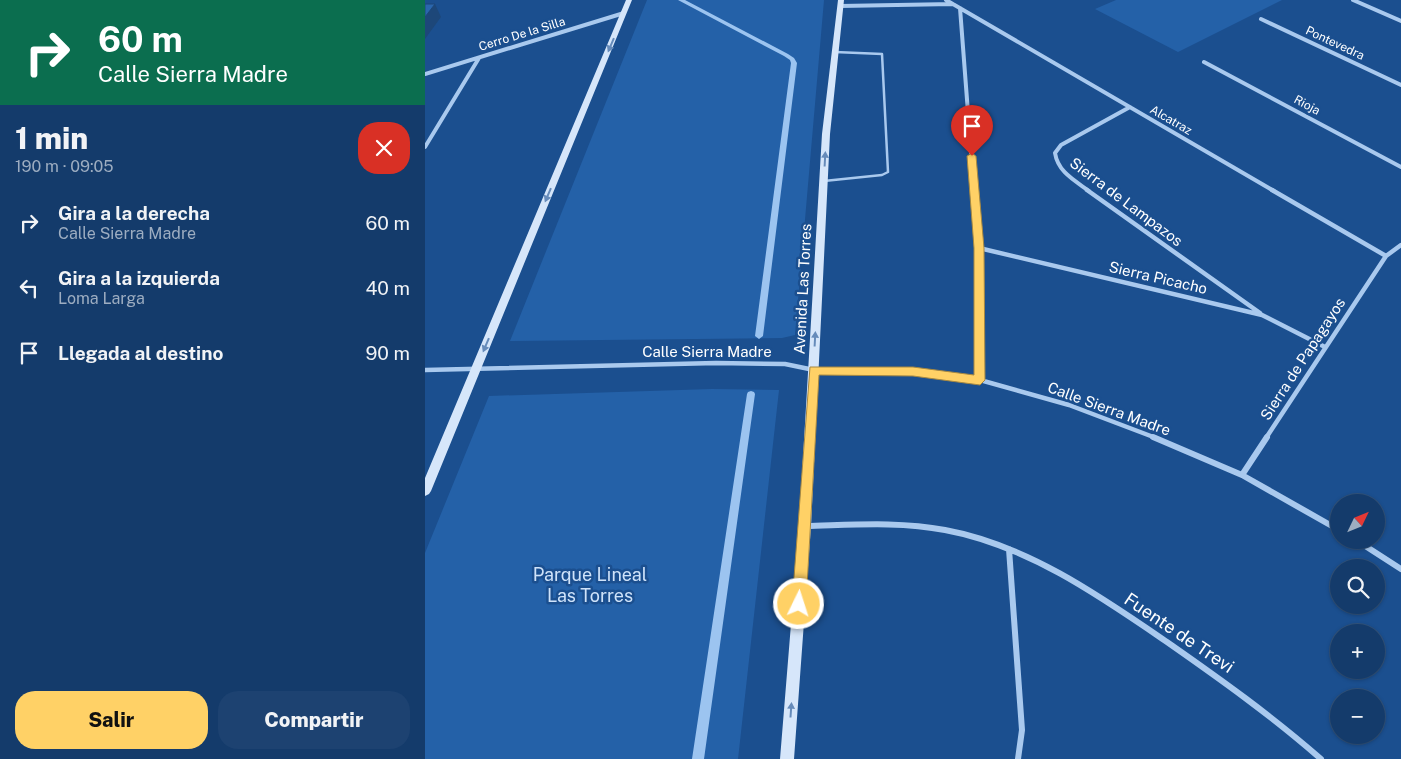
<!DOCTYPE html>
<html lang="es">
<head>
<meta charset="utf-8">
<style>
  body { margin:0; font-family:"Public Sans",sans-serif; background:#1d4271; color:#f1f3f6; height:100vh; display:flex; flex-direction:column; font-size:19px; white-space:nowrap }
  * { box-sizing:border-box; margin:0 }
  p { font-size:16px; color:#9dadc1 }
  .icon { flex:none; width:28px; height:28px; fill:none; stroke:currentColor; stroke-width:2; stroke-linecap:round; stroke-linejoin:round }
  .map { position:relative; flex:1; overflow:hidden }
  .sheet { display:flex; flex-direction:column; background:#143b6b; width:425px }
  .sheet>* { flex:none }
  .hud { background:#0b6e4f; color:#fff; overflow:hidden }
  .needle { width:32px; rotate:47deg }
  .tools { position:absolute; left:905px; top:494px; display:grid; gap:10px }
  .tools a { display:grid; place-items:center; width:55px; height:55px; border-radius:50%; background:#143b6b; box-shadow:0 1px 4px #0004,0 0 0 1px #33557e; font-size:25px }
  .pin { position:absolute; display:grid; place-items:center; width:42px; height:42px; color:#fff; margin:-51px -21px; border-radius:50% 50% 50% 0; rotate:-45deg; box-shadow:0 0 5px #0007 }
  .pin .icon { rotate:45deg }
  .me { position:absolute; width:55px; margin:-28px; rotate:4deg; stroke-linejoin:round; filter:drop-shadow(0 0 4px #0008) }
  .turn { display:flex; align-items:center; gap:18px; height:105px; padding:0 15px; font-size:22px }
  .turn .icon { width:65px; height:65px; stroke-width:2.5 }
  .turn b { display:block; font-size:35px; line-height:42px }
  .round { display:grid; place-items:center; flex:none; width:52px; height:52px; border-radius:20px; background:#1d4271 }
  .overview { display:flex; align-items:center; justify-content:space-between; height:85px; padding:0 15px }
  h1 { font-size:30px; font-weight:800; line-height:38px }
  .action { display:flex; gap:10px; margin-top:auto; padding:10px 15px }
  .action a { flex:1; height:58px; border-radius:20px; background:#ffd166; color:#111; font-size:20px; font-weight:800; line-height:58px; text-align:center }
  .action a+a { background:#1d4271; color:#f1f3f6 }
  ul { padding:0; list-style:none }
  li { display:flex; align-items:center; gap:15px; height:65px; padding:0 15px }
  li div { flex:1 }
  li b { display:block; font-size:19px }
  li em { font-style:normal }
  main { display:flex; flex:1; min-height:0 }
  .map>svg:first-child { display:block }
  .green { fill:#2461a8 }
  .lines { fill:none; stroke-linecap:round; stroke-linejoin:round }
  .stream { fill:#9cc4f0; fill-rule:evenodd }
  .lane { stroke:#a9c9ee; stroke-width:2.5 }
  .street-far2 { stroke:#a9c9ee; stroke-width:4 }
  .street-far1 { stroke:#a9c9ee; stroke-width:4.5 }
  .street { stroke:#a9c9ee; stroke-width:6 }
  .secondary { fill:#d6e6fa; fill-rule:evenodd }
  .shaded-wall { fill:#1d4779 }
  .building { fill:#2a66ad; stroke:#1d4779 }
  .oneway { fill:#668bba }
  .route { fill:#ffd166; stroke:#a68842 }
  .labels { text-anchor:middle; stroke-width:5; stroke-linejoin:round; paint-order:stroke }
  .far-street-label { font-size:12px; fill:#fff; stroke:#1b4f8f }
  .street-label { font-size:15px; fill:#fff; stroke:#1b4f8f }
  .near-park-label { font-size:18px; fill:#cfe3fa; stroke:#1b4f8f }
  .near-street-label { font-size:18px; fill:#fff; stroke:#1b4f8f }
</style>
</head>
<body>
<main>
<section class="sheet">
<div class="hud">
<div class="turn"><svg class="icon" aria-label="right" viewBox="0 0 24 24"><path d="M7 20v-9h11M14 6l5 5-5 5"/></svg><div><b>60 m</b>Calle Sierra Madre</div></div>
</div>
<div class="overview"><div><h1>1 min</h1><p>190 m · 09:05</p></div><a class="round" style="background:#d93025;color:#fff"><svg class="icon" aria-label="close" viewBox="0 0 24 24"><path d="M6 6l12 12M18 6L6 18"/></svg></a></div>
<ul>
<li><svg class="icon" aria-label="right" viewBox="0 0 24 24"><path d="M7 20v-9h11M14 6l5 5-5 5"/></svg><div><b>Gira a la derecha</b><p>Calle Sierra Madre</p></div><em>60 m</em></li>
<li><svg class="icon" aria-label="left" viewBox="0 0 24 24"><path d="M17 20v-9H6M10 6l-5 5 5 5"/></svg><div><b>Gira a la izquierda</b><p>Loma Larga</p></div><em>40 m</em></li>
<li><svg class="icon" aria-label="arrive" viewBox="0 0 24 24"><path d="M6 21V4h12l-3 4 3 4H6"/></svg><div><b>Llegada al destino</b></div><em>90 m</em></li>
</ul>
<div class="action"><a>Salir</a><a>Compartir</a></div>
</section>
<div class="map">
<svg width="976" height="759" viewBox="0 0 976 759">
  <rect width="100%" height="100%" fill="#1b4f8f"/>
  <path class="green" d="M222,0H399L370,335L357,338L85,341Z
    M691,0H857L753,52L670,9Z
    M287,389L354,390L313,759H0V553L64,396Z"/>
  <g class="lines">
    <path class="stream" d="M253,0H260L363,54L369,58L372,63L338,336L334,339L330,336L366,63L365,60L359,56Z
      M326,391L329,392L330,394L279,759H267L322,394L323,392Z"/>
    <path class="lane" d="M399,181L457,175L463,172L457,54L410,52"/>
    <path class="street-far2" d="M521,0L849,191
      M928,0L976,21
      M415,6L528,4
      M535,8L549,191
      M836,19L976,85
      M779,62L976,167
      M0,74L199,13
      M0,147L54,58
      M664,191C649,180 633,172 630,153L636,145L705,107"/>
    <path class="street-far1" d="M549,190L554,248L555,380
      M662,190L835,313
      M847,190L961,256
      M554,248L837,315L900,347
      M0,370L291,363L360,364L389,370L488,372L555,380L644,405L731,438
      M841,438L961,256L976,245"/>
    <path class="street" d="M728,437L817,475L914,530
      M817,475L842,437
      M380,526C426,525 474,521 520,530C602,545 675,596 742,642C795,679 847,716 896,759
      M931,540L976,569
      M584,549L597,730L593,759"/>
    <path class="secondary" d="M201,0H207L6,491L4,494L0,496V478Z
      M413,0H419L405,134L386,526L369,759H355L374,526L397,134Z"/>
  </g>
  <path class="shaded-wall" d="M10,4L16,17L0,39V17Z"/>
  <path class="building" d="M0,4H10L0,17Z"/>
  <defs><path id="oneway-solid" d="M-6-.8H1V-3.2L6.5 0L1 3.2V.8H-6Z" transform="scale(1.25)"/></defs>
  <g class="oneway">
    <use href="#oneway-solid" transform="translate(186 45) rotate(113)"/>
    <use href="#oneway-solid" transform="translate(400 159) rotate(-87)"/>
    <use href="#oneway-solid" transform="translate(123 195) rotate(113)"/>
    <use href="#oneway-solid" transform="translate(390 339) rotate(-87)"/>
    <use href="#oneway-solid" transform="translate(61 345) rotate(113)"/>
    <use href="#oneway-solid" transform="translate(366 710) rotate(-86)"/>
  </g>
  <path class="route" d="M547,153L551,156L559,248L560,380L555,385L488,376L394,375L381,604L379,609L374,610L369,609L367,604L385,367H488L549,375V248L542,156Z"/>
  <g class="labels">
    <g class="far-street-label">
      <text transform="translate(97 34) rotate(-17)" y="4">Cerro De la Silla</text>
      <text transform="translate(910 43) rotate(25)" y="4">Pontevedra</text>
      <text transform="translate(882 105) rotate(28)" y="4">Rioja</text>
      <text transform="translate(746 120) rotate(30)" y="4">Alcatraz</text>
    </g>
    <g class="street-label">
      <text transform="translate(701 202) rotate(37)" y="5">Sierra de Lampazos</text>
      <text transform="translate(733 278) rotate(13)" y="5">Sierra Picacho</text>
      <text transform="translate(378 289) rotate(-87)" y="5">Avenida Las Torres</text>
      <text x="282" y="357">Calle Sierra Madre</text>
      <text transform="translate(878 359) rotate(-57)" y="5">Sierra de Papagayos</text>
      <text transform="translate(684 409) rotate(20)" y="5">Calle Sierra Madre</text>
    </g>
    <g class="near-park-label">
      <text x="165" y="581">Parque Lineal<tspan x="165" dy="21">Las Torres</tspan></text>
    </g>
    <g class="near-street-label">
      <text transform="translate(754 633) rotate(34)" y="6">Fuente de Trevi</text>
    </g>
  </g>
</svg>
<div class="tools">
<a><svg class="needle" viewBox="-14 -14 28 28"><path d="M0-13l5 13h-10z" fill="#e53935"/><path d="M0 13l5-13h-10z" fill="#9dadc1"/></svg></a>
<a><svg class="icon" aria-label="search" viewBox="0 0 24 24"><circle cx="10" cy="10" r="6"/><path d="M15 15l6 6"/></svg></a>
<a>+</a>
<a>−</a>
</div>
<div class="pin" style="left:547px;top:156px;background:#d93025"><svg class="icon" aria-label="arrive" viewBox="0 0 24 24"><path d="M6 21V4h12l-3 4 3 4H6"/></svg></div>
<svg class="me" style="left:374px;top:604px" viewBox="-20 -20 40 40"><circle r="17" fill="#ffd166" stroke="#fff" stroke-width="3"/><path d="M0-11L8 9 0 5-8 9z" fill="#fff"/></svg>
</div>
</main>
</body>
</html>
